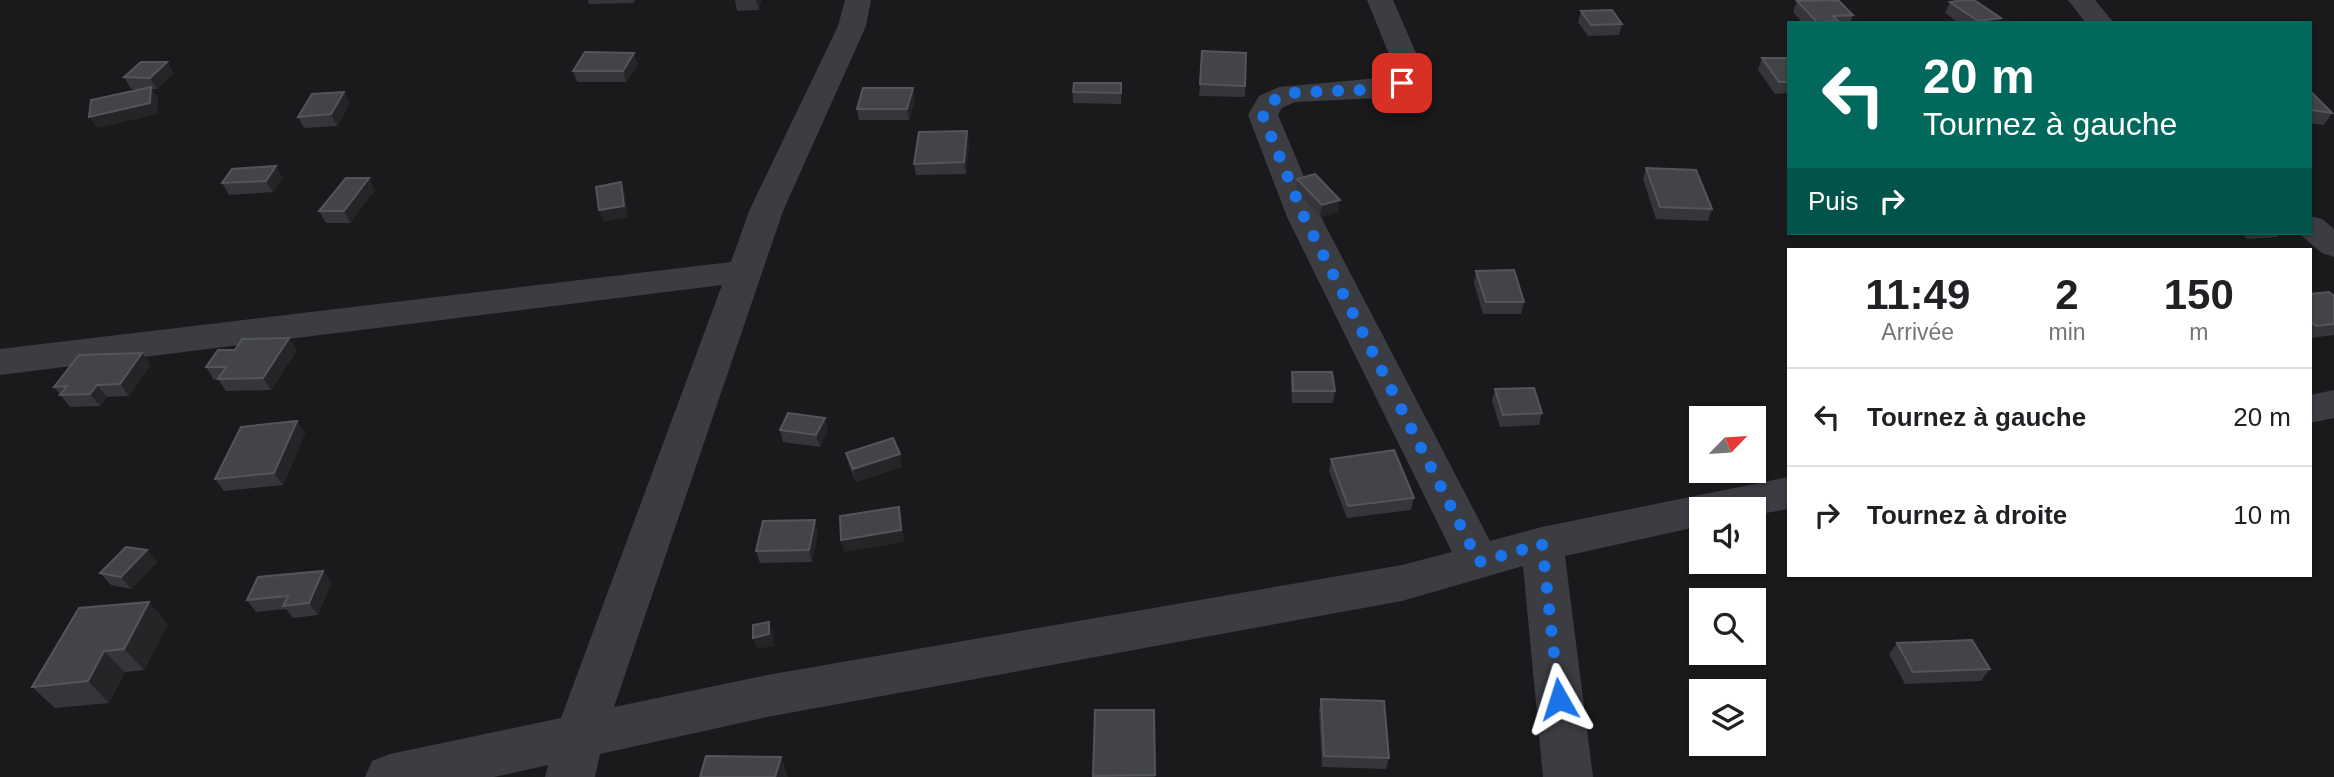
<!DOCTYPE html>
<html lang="fr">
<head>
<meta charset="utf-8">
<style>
  body { margin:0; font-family:Helvetica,sans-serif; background:#f2f2f2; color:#202124; height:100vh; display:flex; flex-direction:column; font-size:26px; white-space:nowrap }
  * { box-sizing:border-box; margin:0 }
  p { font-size:23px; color:#757577 }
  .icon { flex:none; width:38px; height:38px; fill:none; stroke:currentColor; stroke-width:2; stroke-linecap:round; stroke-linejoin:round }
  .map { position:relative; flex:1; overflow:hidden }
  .panel { position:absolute; left:1787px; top:248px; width:525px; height:329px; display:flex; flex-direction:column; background:#fff; border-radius:0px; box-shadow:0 2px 5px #0004 }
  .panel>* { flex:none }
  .guide { position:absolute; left:1787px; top:21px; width:525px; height:214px; border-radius:0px; box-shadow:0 2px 5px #0004; background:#00695c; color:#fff; overflow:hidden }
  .needle { width:46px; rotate:65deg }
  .controls { position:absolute; left:1689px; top:406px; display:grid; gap:14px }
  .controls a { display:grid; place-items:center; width:77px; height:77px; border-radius:0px; background:#fff; box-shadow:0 2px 5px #0004; font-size:35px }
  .pin { position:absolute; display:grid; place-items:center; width:60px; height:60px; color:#fff; margin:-30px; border-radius:14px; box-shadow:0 4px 10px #0006 }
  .me { position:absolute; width:77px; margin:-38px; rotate:354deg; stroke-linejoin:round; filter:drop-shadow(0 0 5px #0008) }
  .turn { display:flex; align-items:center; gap:24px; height:147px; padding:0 21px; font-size:32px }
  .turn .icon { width:91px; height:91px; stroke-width:2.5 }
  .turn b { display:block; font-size:49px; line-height:60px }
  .then { display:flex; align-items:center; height:66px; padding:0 21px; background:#0003; gap:14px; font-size:26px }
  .eta { display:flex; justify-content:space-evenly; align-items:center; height:119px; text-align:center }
  .eta b { font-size:42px; font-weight:800; line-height:49px }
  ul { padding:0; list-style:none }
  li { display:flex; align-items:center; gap:21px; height:98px; padding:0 21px; border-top:2px solid #e0e0e0 }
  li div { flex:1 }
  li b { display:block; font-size:26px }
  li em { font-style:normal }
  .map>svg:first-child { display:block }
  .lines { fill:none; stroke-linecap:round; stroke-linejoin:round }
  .minor { fill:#3b3d42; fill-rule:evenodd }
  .wall { fill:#36363a }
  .shaded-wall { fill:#252528 }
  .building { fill:#434448; stroke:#53555a; stroke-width:2 }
  .route { stroke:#1a73e8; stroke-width:12; stroke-dasharray:0 21.6 }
</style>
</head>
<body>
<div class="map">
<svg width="2334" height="777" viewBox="0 0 2334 777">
  <rect width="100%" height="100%" fill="#1a1a1c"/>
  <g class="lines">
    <path class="minor" d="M845,0H871L866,26L783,211L614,707L767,675L1402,565L1452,552L1287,217L1248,115L1259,96L1279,87L1390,77L1395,69L1367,0H1393L1423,69L1412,89L1381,98L1295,102L1282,108L1278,115L1321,217L1490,541L1542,527L1788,477V509L1754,515V509H1701V526L1565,556L1593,777H1543L1523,566L1402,601L767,717L600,754L595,777H545L548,765L494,777H365L372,761L390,754L561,718L722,285L0,375V349L731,262L749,211L838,26Z
      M2068,0H2095L2114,23H2086Z
      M2310,216L2322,219L2334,229V257L2322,253L2298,233H2310Z
      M2334,390V418L2310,423V395Z"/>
  </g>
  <path class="wall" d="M588,0H635L633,3L589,4Z
    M735,0H761L759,10L737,11Z
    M1797,1L1853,15L1850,23H1803L1793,12Z
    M1950,2L2001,18L1998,23H1959L1945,13Z
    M1581,11L1622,24L1619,35L1588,36L1578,22Z
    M1246,53L1245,97L1199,96L1200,84Z
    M1762,58H1788V93L1775,94L1758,70Z
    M167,62L174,74L157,89H152L158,99L157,114L97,128L144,89H131L124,77Z
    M638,64L626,82H577L573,71Z
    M1121,83V104L1073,103V92Z
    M913,88L915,99L909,120H859L857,109Z
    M2310,91L2332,113L2324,125L2310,123Z
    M350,103L337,126L304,128L298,117Z
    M969,142L966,174L916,175L914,164Z
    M1646,168L1712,209L1708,221L1656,219L1643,179Z
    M283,178L273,192L229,195L222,183Z
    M1297,179L1338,212L1320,217L1296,191Z
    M375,190L350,223H326L319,211Z
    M2241,233H2280L2277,237L2248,239Z
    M1476,271L1524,302L1521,314H1483L1474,283Z
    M2310,294L2334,296V335L2310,338Z
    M289,338L297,350L271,390L226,391L218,379L214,380L206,367L235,350Z
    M151,365L129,396L107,397L100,406L70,407L54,387Z
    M1292,372L1335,391L1333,403H1292L1291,384Z
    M1495,389L1542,413L1539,425L1500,427L1492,401Z
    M297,421L305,433L283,485L224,491L215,479Z
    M780,430H828L820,447L783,442Z
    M846,453L902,467L856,482L849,465Z
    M1331,459L1414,498L1411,510L1347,518L1329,471Z
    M818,532L812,562L760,563L756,551Z
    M147,550L157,562L131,589L111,585L100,573Z
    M323,571L331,583L318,615L293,618L286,609L256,612L247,600Z
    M79,608L168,624L144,670L125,672L109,703L55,708L32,687Z
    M1897,643L1990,669L1981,681L1905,684L1889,654Z
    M1321,699L1389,758L1386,769L1322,767L1319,711Z
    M1095,710H1154L1155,777H1093Z"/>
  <path class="shaded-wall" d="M756,0H761L759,10Z
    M2001,18L1998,23H1978V21Z
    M634,53L638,64L626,82L623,71Z
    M167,62L174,74L157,89L150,78Z
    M151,87L158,99L157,114L97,128L89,117Z
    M913,88L915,99L909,120L907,109Z
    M344,92L350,103L337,126L331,114Z
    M967,131L969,142L966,174L964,162Z
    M276,166L283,178L273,192L266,181Z
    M369,178L375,190L350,223L344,211Z
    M621,182L625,194L628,217L604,222L599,210Z
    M1340,200L1338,212L1320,217L1322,205Z
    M289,338L297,350L271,390L263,378Z
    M142,353L151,365L129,396L120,384Z
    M97,385L107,397L100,406L90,394Z
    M825,418L828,430L820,447L816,435Z
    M297,421L305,433L283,485L274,473Z
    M900,454L902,467L856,482L853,469Z
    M899,507L902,519L904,542L844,552L841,540Z
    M815,520L818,532L812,562L809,550Z
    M147,550L157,562L131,589L121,577Z
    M323,571L331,583L318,615L309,603Z
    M149,602L168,624L144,670L124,649Z
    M769,622L773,634L774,646L757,649L753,638Z
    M104,651L125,672L109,703L88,681Z
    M781,757L788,777H775Z"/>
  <path class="building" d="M1838,0L1853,15L1833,16L1838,21L1817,22L1797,1Z
    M1964,0H1974L2001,18L1978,21L1950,2Z
    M1612,10L1622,24L1591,25L1581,11Z
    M1202,51L1246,53L1245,86L1200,84Z
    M585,52L634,53L623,71H573Z
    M1762,58H1788V82H1779Z
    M141,62H167L150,78L124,77Z
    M1074,83H1121V93L1073,92Z
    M151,87L150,103L89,117L91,100Z
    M863,88H913L907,109H857Z
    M2310,91L2332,113L2310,110Z
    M344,92L331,114L298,117L312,94Z
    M967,131L964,162L914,164L919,132Z
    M276,166L266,181L222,183L232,169Z
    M1646,168L1696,170L1712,209L1660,207Z
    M1315,174L1340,200L1322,205L1297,179Z
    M346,178H369L344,211H319Z
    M621,182L624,206L599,210L596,187Z
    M1514,270L1524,302H1486L1476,271Z
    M2329,292L2334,296V324L2316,326L2310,321V294Z
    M289,338L263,378L218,379L226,367H206L218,350H235L242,339Z
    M142,353L120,384L97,385L90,394L60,395L67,386L54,387L79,355Z
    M1292,372H1332L1335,391H1293Z
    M1534,388L1542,413L1503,415L1495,389Z
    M788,413L825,418L816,435L780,430Z
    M297,421L274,473L215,479L241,427Z
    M893,438L900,454L853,469L846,453Z
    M1394,450L1414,498L1348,506L1331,459Z
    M899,507L901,530L841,540L840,516Z
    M815,520L809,550L756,551L763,521Z
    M126,547L147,550L121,577L100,573Z
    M323,571L309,603L283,606L288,596L247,600L258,577Z
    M149,602L124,649L104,651L88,681L32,687L79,608Z
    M769,622V634L753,638V625Z
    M1972,640L1990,669L1913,672L1897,643Z
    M1321,699L1384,701L1389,758L1324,756Z
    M1095,710H1154L1155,775L1093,776Z
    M706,756L781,757L775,777H700Z"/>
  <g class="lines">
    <path class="route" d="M1402,83L1381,89L1289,93L1270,102L1263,116L1304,217L1479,562L1542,544L1559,699"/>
  </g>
</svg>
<div class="controls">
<a><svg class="needle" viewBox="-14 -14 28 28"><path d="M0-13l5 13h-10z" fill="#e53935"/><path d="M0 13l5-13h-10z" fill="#757577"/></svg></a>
<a><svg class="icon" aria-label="sound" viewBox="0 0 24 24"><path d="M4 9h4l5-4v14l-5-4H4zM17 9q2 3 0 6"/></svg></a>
<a><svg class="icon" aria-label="search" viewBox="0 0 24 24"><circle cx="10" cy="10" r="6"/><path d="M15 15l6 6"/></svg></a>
<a><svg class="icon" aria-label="layers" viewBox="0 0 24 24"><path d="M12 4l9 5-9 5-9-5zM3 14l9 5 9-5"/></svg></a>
</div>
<div class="pin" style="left:1402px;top:83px;background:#d93025"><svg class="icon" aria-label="arrive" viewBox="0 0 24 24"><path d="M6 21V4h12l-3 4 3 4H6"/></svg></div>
<svg class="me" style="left:1559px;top:699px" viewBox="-20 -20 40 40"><path d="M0-17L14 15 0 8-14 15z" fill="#1a73e8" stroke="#fff" stroke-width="4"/></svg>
<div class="guide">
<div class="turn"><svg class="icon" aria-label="left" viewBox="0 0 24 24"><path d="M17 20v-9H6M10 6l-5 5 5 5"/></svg><div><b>20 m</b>Tournez à gauche</div></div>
<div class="then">Puis<svg class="icon" aria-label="right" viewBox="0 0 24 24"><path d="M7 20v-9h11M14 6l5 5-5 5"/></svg></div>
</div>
<section class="panel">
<div class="eta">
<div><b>11:49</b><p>Arrivée</p></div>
<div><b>2</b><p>min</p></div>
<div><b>150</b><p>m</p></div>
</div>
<ul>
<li><svg class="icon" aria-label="left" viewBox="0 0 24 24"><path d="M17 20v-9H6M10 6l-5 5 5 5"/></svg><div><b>Tournez à gauche</b></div><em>20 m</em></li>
<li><svg class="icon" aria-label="right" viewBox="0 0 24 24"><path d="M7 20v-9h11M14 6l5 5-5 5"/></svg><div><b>Tournez à droite</b></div><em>10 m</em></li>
</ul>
</section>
</div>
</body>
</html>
